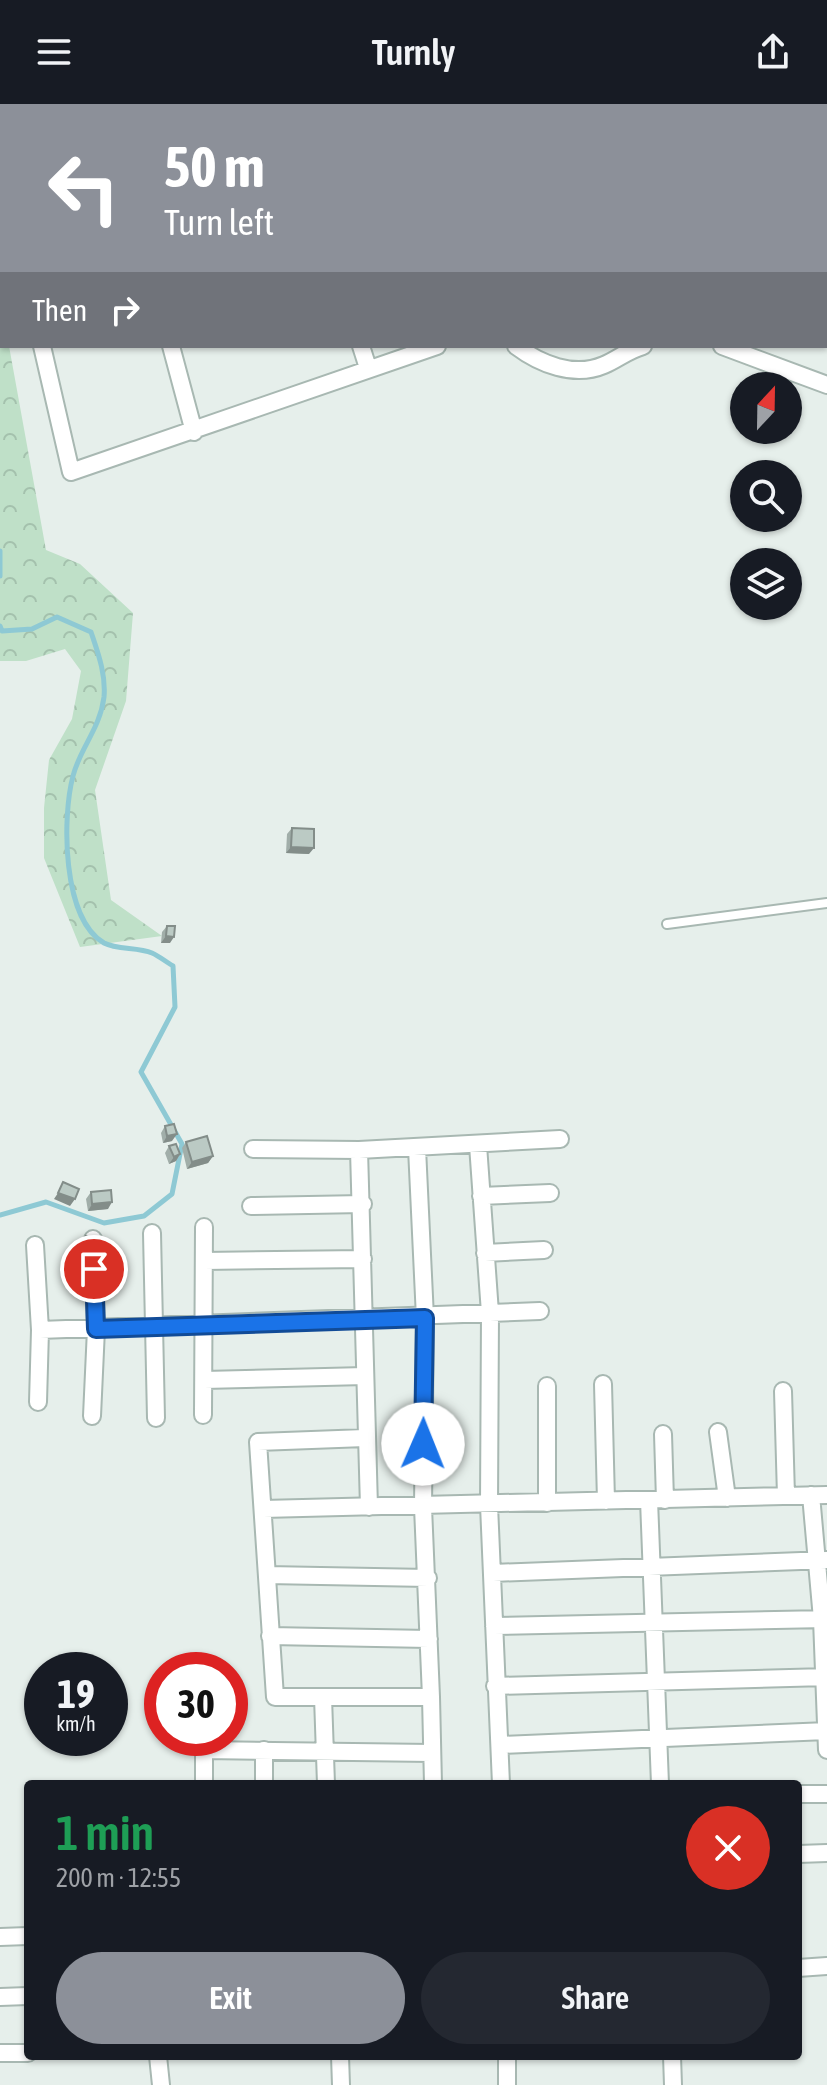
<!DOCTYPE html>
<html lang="en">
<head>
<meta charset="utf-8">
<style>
  body { margin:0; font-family:"Asap Condensed",sans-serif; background:#242831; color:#f1f3f6; height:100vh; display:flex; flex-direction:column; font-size:30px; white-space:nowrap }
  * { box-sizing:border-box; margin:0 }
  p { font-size:26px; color:#9ea1a6 }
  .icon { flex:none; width:44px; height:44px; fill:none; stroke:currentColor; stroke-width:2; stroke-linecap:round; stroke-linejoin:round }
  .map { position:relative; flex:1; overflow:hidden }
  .side { position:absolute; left:24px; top:1676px; width:778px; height:280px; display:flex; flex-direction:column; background:#171b24; border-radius:8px; box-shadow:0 2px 6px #0004 }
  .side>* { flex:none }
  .guide { position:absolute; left:0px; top:0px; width:828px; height:244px; box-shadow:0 2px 6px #0004; background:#8c9099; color:#fff; overflow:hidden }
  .needle { width:52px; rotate:22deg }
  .fabs { position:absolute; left:730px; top:268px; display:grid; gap:16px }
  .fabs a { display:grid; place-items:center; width:72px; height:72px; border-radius:50%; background:#171b24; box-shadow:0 2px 6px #0004; font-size:40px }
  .speed { position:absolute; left:24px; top:1548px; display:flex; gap:16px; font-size:40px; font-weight:700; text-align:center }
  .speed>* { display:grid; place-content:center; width:104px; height:104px; border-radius:50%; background:#171b24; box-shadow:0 2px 6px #0004; line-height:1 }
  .speed small { font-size:20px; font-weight:400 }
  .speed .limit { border:12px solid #d22; background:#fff; color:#111 }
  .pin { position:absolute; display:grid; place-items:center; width:68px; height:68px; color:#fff; margin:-34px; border:4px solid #fff; border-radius:50%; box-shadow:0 2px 8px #0007 }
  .me { position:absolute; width:88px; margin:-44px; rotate:1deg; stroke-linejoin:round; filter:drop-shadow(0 0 6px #0008) }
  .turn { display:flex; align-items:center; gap:28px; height:168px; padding:0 32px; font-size:36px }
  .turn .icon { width:104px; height:104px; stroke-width:2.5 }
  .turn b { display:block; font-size:56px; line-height:68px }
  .then { display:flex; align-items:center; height:76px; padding:0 32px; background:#0003; gap:16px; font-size:30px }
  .round { display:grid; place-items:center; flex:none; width:84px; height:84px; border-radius:42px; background:#242831 }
  .headline { display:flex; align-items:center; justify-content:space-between; height:136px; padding:0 32px }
  h1 { font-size:48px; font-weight:600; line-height:60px; color:#1e9e55 }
  .button { display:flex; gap:16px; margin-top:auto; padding:16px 32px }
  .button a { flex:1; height:92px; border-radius:48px; background:#8c9099; color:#fff; font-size:32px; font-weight:600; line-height:92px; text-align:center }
  .button a+a { background:#242831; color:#f1f3f6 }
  header { display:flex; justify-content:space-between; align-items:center; height:104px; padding:0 32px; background:#171b24; font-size:36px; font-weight:600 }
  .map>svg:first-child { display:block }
  .forest { fill:url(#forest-crowns) }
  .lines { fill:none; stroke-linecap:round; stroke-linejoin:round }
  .stream { stroke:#8ec9d4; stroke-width:5 }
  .lane-casing { stroke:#a8b8b2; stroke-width:12 }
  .street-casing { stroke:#a8b8b2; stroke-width:20 }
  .lane { stroke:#fff; stroke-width:8 }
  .street { stroke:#fff; stroke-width:16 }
  .wall { fill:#a1aea9 }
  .shaded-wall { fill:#838d89 }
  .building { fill:#bbcac4; stroke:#838d89; stroke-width:2 }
  .route-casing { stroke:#114b97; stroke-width:20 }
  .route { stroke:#1a73e8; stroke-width:14 }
</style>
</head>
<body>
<header><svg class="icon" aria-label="menu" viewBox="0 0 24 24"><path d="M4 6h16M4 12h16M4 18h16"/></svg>Turnly<svg class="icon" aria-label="share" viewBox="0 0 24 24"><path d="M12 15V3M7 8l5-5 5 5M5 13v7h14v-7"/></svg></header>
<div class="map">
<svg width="827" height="1981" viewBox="0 0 827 1981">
  <defs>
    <pattern id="forest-crowns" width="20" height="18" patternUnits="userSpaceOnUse" patternTransform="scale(2)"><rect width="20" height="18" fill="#bfe0c8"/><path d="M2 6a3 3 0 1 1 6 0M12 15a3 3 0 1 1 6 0" fill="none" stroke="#a4c1ad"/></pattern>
  </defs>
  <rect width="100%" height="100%" fill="#e6efeb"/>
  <path class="forest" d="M0,219L2,242H9L46,446L80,460L133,509L126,597L95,686L111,796L162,832L80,843L44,754V704L49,656L72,615L81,567L65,545L26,557H0Z"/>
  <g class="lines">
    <path class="stream" d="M0,447V472
      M0,522L2,527L32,525L57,513L91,528C98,549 106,570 104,593C100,625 80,644 73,672C62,713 62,815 104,839C117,846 138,843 152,849C159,852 166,858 173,862L175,903L141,968L182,1040L172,1090L144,1112L104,1119L46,1098L0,1111"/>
    <g class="lane-casing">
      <path id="lane" d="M667,820L827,799"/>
    </g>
    <g class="street-casing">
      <path id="street" d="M826,20L827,8
        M0,184L2,185
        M42,242L71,368L437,242
        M171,242L194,328
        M361,242L368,264
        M516,242C540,260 574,274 604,261C618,255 628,246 643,242
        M722,242L827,281
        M478,1041L490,1209L489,1401L501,1680
        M253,1045L359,1046L560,1035
        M359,1046L369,1403
        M481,1092L550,1089
        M251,1102L363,1100
        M152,1129L156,1314
        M35,1141L40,1226L38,1298
        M485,1149L544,1146
        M204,1157L363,1155
        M40,1226L540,1207
        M204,1276L365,1272
        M603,1280L606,1397
        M783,1287L786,1392
        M203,1311L204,1123
        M92,1312L96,1225L93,1135
        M718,1328L727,1394
        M663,1330L665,1396
        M811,1391L822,1515L827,1646
        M649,1396L660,1680
        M547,1399V1282
        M263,1405L827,1391
        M493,1469L827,1456
        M267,1471L428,1474
        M494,1522L827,1515
        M270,1532L429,1535
        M495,1582L827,1573
        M323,1593H275L258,1338L365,1334
        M431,1593L433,1680
        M500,1641L827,1627
        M264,1646V1680
        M204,1680V1646L432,1649
        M326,1680L323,1593H431L423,1403L425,1214L417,1044
        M798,1690H827
        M798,1750L827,1749
        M0,1833L28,1832
        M798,1864L827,1862
        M0,1893L28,1892
        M0,1949H28
        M158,1952L161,1981
        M340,1952L341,1981
        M507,1952V1981
        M672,1952L673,1981"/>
    </g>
    <use href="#lane" class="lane"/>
    <use href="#street" class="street"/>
  </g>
  <path class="wall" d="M292,724L309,750L286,749L287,730Z
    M167,822L170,839H161L162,828Z
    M165,1022L172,1037L163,1039L161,1029Z
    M186,1038L213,1052L208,1059L187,1065L182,1044Z
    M169,1042L180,1050L176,1057L169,1060L165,1049Z
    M91,1088L108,1105L88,1107L86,1095Z
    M86,1132L94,1144L89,1150L78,1145Z"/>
  <path class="shaded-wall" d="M291,743L314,744L309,750L286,749Z
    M166,832L174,833L170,839H161Z
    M177,1030L172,1037L163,1039L167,1032Z
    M180,1050L176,1057L169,1060L174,1053Z
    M213,1052L208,1059L187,1065L192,1058Z
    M58,1089L75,1095L70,1102L54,1095Z
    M112,1098L108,1105L88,1107L92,1100Z"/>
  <path class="building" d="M292,724L314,725V744L291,743Z
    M167,822H175L174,833L166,832Z
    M174,1020L177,1030L167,1032L165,1022Z
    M207,1032L213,1052L192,1058L186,1038Z
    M176,1040L180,1050L174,1053L169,1042Z
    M63,1078L79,1085L75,1095L58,1089Z
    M111,1086L112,1098L92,1100L91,1088Z
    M86,1132L97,1137L94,1144L83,1139Z"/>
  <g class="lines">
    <g class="route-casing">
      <path id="route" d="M94,1165L96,1225L425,1214L423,1340"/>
    </g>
    <use href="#route" class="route"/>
  </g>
</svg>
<div class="fabs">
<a><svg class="needle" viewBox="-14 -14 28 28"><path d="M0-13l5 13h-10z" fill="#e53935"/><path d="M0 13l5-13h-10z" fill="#9ea1a6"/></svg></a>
<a><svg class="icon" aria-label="search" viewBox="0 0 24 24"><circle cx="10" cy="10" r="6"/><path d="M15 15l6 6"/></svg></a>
<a><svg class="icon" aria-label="layers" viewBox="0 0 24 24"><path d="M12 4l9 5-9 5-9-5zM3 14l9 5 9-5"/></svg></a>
</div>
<div class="speed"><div>19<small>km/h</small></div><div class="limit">30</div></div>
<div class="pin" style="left:94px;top:1165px;background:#d93025"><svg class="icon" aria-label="arrive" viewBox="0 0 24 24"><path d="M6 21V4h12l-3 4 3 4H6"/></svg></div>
<svg class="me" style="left:423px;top:1340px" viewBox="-20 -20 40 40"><circle r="19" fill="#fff"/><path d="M0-13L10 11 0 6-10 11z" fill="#1a73e8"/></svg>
<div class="guide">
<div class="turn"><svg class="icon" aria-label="left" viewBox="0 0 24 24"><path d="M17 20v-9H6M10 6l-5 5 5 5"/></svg><div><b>50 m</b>Turn left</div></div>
<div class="then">Then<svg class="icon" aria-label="right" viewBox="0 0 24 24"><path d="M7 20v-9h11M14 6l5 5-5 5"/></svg></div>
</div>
<section class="side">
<div class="headline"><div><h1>1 min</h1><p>200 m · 12:55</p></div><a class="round" style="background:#d93025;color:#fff"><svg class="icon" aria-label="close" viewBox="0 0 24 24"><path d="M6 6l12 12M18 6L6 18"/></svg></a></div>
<div class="button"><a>Exit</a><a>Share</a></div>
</section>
</div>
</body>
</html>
